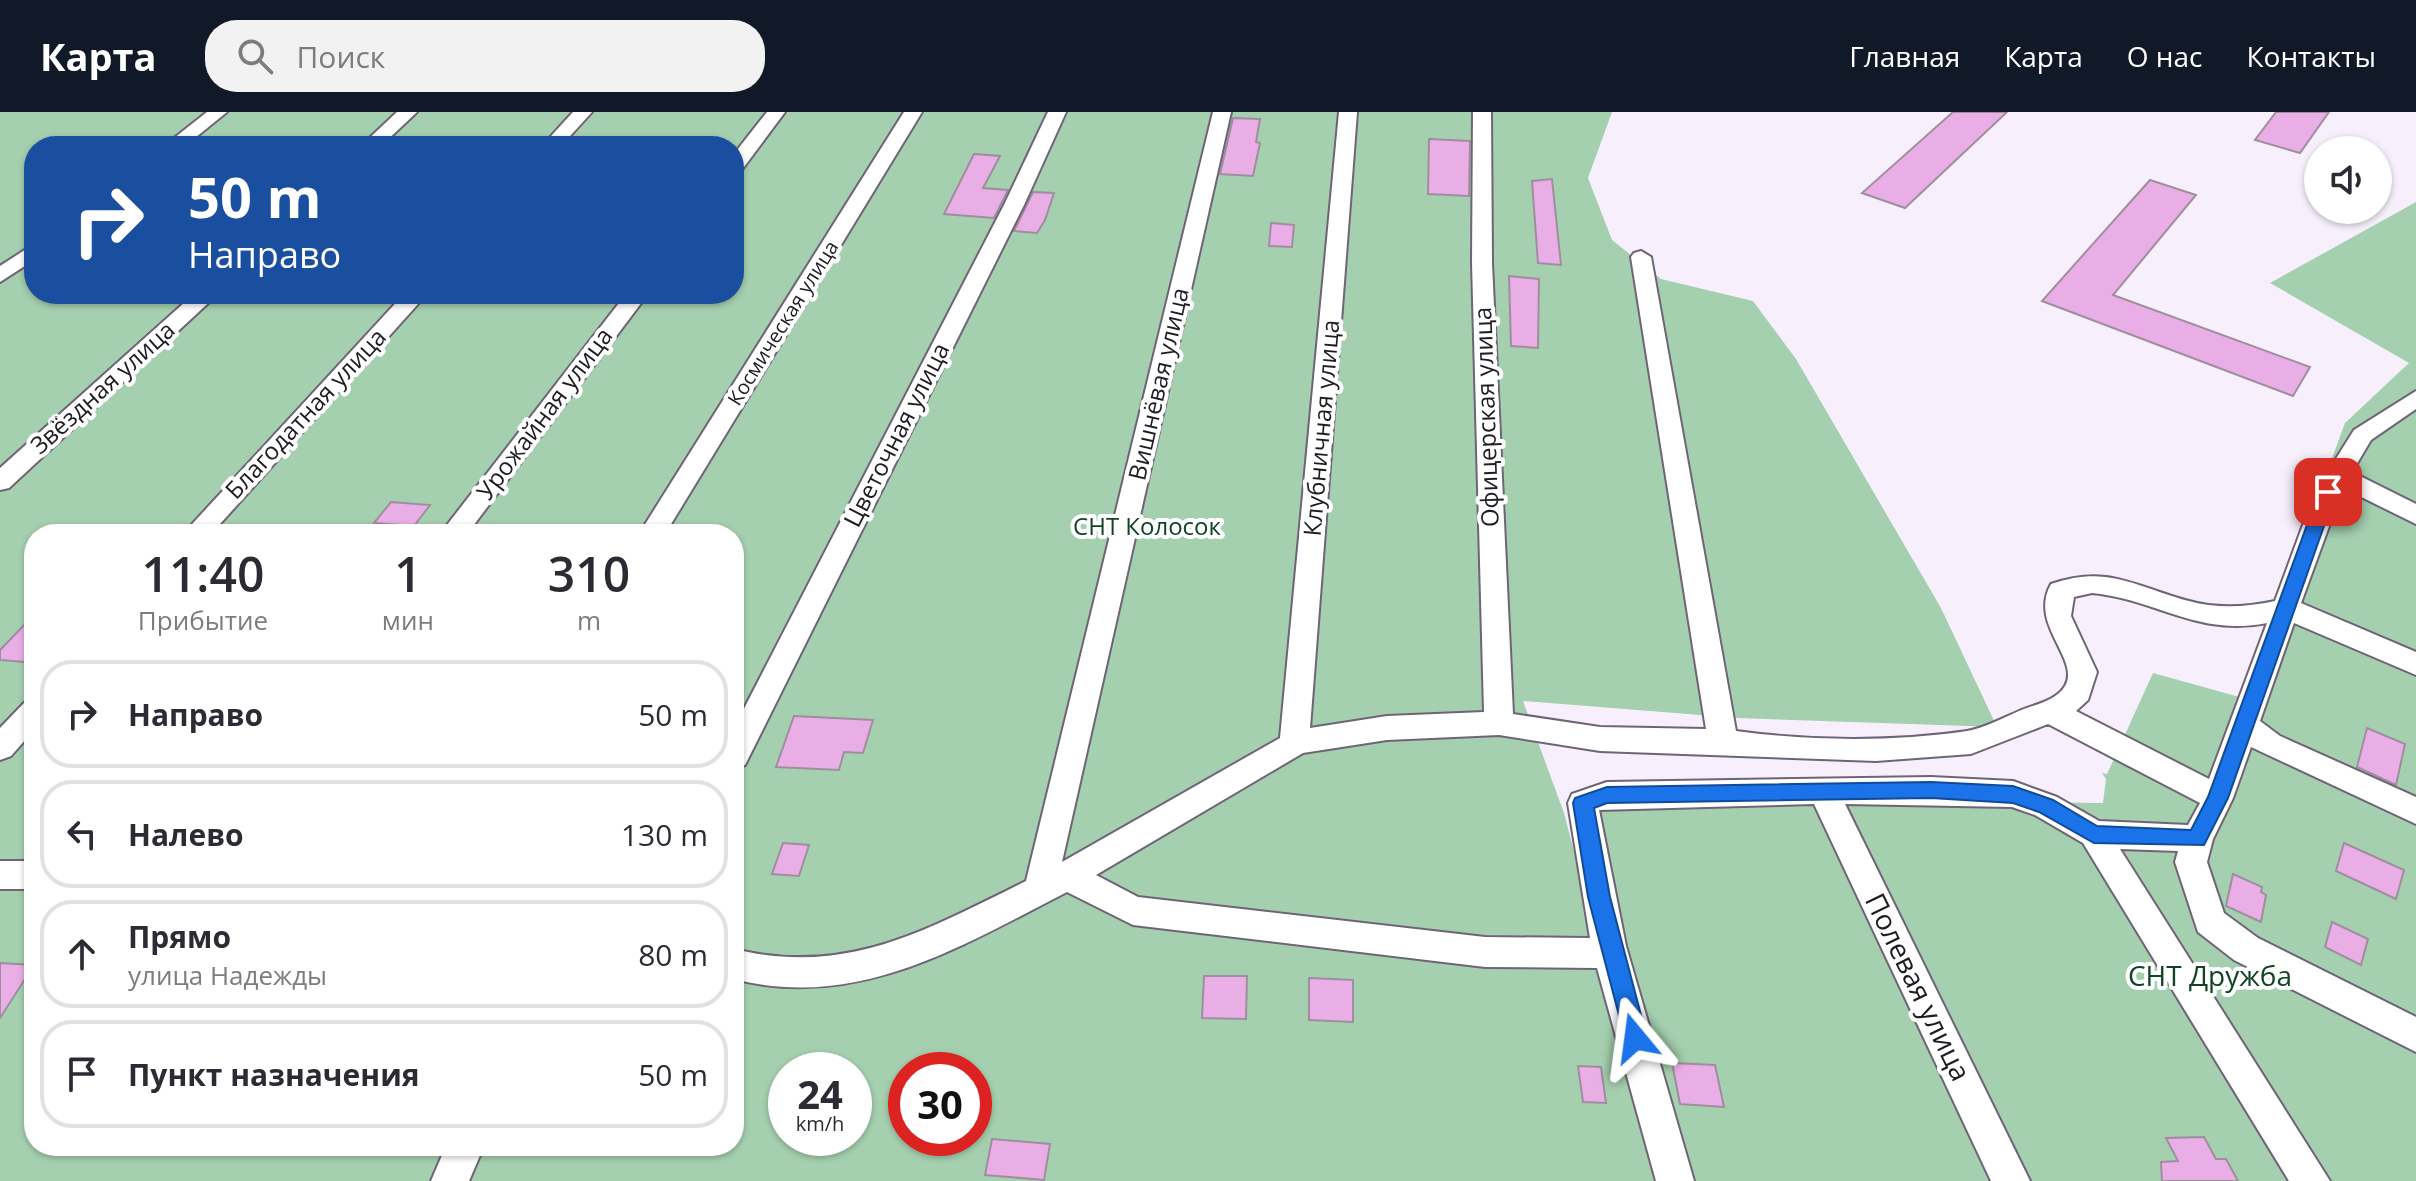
<!DOCTYPE html>
<html lang="ru">
<head>
<meta charset="utf-8">
<style>
  body { margin:0; font-family:"Open Sans",sans-serif; background:#f2f2f3; color:#2b2b33; height:100vh; display:flex; flex-direction:column; font-size:30px; white-space:nowrap }
  * { box-sizing:border-box; margin:0 }
  p { font-size:26px; color:#7c7c81 }
  .icon { flex:none; width:44px; height:44px; fill:none; stroke:currentColor; stroke-width:2; stroke-linecap:round; stroke-linejoin:round }
  .map { position:relative; flex:1; overflow:hidden }
  .sheet { position:absolute; left:24px; top:412px; width:720px; height:632px; display:flex; flex-direction:column; background:#fff; border-radius:32px; box-shadow:0 2px 6px #0004 }
  .sheet>* { flex:none }
  .hud { position:absolute; left:24px; top:24px; width:720px; height:168px; border-radius:32px; box-shadow:0 2px 6px #0004; background:#1a4fa0; color:#fff; overflow:hidden }
  .fabs { position:absolute; left:2304px; top:24px; display:grid; gap:16px }
  .fabs a { display:grid; place-items:center; width:88px; height:88px; border-radius:50%; background:#fff; box-shadow:0 2px 6px #0004; font-size:40px }
  .speed { position:absolute; left:768px; top:940px; display:flex; gap:16px; font-size:40px; font-weight:700; text-align:center }
  .speed>* { display:grid; place-content:center; width:104px; height:104px; border-radius:50%; background:#fff; box-shadow:0 2px 6px #0004; line-height:1 }
  .speed small { font-size:20px; font-weight:400 }
  .speed .limit { border:12px solid #d22; background:#fff; color:#111 }
  .pin { position:absolute; display:grid; place-items:center; width:68px; height:68px; color:#fff; margin:-34px; border-radius:16px; box-shadow:0 4px 12px #0006 }
  .me { position:absolute; width:88px; margin:-44px; rotate:344deg; stroke-linejoin:round; filter:drop-shadow(0 0 6px #0008) }
  .turn { display:flex; align-items:center; gap:28px; height:168px; padding:0 32px; font-size:36px }
  .turn .icon { width:104px; height:104px; stroke-width:2.5 }
  .turn b { display:block; font-size:56px; line-height:68px }
  .eta { display:flex; justify-content:space-evenly; align-items:center; height:136px; text-align:center }
  .eta b { font-size:48px; font-weight:600; line-height:56px }
  ul { padding:0; list-style:none }
  li { display:flex; align-items:center; gap:24px; height:108px; margin:0 16px 12px; padding:0 16px; border:4px solid #e1e1e2; border-radius:32px }
  li div { flex:1 }
  li b { display:block; font-size:30px }
  li em { font-style:normal }
  header { display:flex; align-items:center; gap:48px; box-sizing:border-box; height:112px; padding:0 40px; background:#111827; color:#fff }
  header strong { font-size:38px }
  nav { display:flex; gap:44px; margin-inline-start:auto; font-size:28px }
  .search { width:560px; height:72px; background:#f2f2f3; display:flex; align-items:center; gap:20px; box-sizing:border-box; padding:0 28px; border-radius:32px; color:#7c7c81; font-size:30px }
  .map>svg:first-child { display:block }
  .green { fill:#a5d0af; fill-rule:evenodd }
  .building { fill:#eaaee7; stroke:#9f8e9e; stroke-width:2 }
  .lines { fill:none; stroke-linecap:round; stroke-linejoin:round }
  .minor-casing { stroke:#6f6476; stroke-width:4 }
  .minor { fill:#fff; fill-rule:evenodd }
  .route { fill:#1a73e8; stroke:#114b97; stroke-width:2 }
  .labels { text-anchor:middle; stroke-width:8; stroke-linejoin:round; paint-order:stroke }
  .far-street-label { font-size:20px; fill:#1f1b23; stroke:#fff }
  .street-label { font-size:24px; fill:#1f1b23; stroke:#fff }
  .park-label { font-size:24px; fill:#104423; stroke:#fff }
  .near-park-label { font-size:28px; fill:#104423; stroke:#fff }
  .near-street-label { font-size:28px; fill:#1f1b23; stroke:#fff }
</style>
</head>
<body>
<header>
<strong>Карта</strong>
<div class="search"><svg class="icon" aria-label="search" viewBox="0 0 24 24"><circle cx="10" cy="10" r="6"/><path d="M15 15l6 6"/></svg>Поиск</div>
<nav><a>Главная</a><a>Карта</a><a>О нас</a><a>Контакты</a></nav>
</header>
<div class="map">
<svg width="2416" height="1069" viewBox="0 0 2416 1069">
  <rect width="100%" height="100%" fill="#f7f0fc"/>
  <path class="green" d="M0,0H1612L1588,66L1612,128L1661,167L1753,189L1796,247L1941,496L1997,615L1738,606L1523,589L1564,701L1600,839L1588,686L2103,691L2106,667L2102,661L2107,662L2153,561L2243,586L2345,311L2409,251L2270,171L2416,90V1069H0ZM34,34H734V182H34ZM34,422H734V1034H34ZM786,958H854V1026H786ZM906,958H974V1026H906Z"/>
  <path class="building" d="M1953,0H2007L1905,96L1862,81Z
    M2276,0H2329L2300,41L2255,28Z
    M1233,6L1260,7L1256,30L1260,31L1253,64L1220,62Z
    M1429,27L1470,29L1469,84L1428,82Z
    M974,42L1000,44L983,76L1008,78L994,106L944,102Z
    M1552,67L1561,153L1538,151L1532,69Z
    M2150,68L2196,83L2113,183L2310,255L2293,284L2042,189Z
    M1033,80L1054,81L1045,108L1037,121L1014,119Z
    M1271,111L1294,113L1292,135L1269,134Z
    M1509,164L1539,167L1538,236L1511,234Z
    M391,390L430,393L414,414L374,411Z
    M34,503V542L26,550L0,548V538Z
    M794,604L854,607L873,608L863,641L844,640L839,658L776,655Z
    M2367,616L2405,632L2396,673L2357,655Z
    M783,731L809,733L799,764L772,762Z
    M2344,731L2404,758L2396,787L2336,759Z
    M2233,762L2262,775L2261,780L2266,783L2261,810L2226,794Z
    M2332,810L2368,827L2361,853L2325,835Z
    M0,851L34,853L0,906Z
    M1204,864H1247L1246,907L1202,906Z
    M1309,866L1353,868V910L1309,908Z
    M1672,951L1715,953L1724,995L1680,992Z
    M1578,954L1601,955L1606,991L1583,990Z
    M2204,1025L2216,1047H2226L2238,1069H2162L2161,1050L2178,1049L2166,1026Z
    M992,1027L1050,1032L1044,1068L985,1063Z"/>
  <g class="lines">
    <g class="minor-casing">
      <path id="minor" d="M207,0H227L185,34H164Z
        M397,0H417L381,34H361Z
        M573,0H592L561,34H542Z
        M767,0H785L741,59L734,61V42Z
        M904,0H922L665,422H639Z
        M1048,0H1066L1024,93L749,645L745,653L734,657V616L1004,93Z
        M1213,0H1231L1062,750L1280,626L1339,0H1357L1310,616L1387,604L1484,600L1472,151L1473,0H1491L1492,151L1513,602L1600,615L1706,617L1631,145L1634,141L1641,139L1651,145L1736,619C1810,629 1893,630 1967,619C1986,616 2006,604 2024,597C2037,592 2057,588 2065,574C2081,547 2028,513 2051,472C2108,452 2136,475 2189,489C2217,497 2247,495 2275,489L2315,380L2354,318L2416,279V297L2371,328L2352,360L2416,392V412L2343,376L2301,491L2416,540V563L2294,511L2260,609L2280,624L2416,685V712L2251,635L2233,686L2213,727L2207,750L2224,801L2258,826L2416,905V940L2234,848L2198,820L2175,750L2178,739L2120,737L2330,1069H2289L2083,731L2035,703L2012,695L1845,692L2030,1069H1991L1814,692L1599,698L1626,834L1694,1069H1656L1597,856L1485,855L1133,813L1067,780C961,834 857,899 734,867V837C847,865 928,817 1026,769ZM2092,481C2156,487 2198,525 2267,511L2209,667L2076,599L2088,588L2097,560L2071,504L2074,485ZM2048,612L2200,691L2188,713L2099,709L2057,685L2013,669L1931,665L1607,670L1572,682L1568,691L1590,826L1485,825L1138,785L1096,763L1303,641L1387,628L1499,623L1600,639L1876,649L1971,642Z
        M34,132V148L0,170V154Z
        M194,182H218L9,376L0,378V356Z
        M404,182H427L211,422H183Z
        M626,182H648L467,422H440Z
        M34,588V618L11,644L0,648V616L24,591Z
        M0,749H34V777H0Z
        M446,1034H484L469,1069H431Z"/>
    </g>
    <use href="#minor" class="minor"/>
  </g>
  <path class="route" d="M2328,375L2336,380L2228,686L2204,733L2094,731L2039,700L2013,691L1931,686L1607,691L1594,696L1610,785L1647,926L1644,934L1635,937L1627,934L1588,785L1573,691L1575,686L1607,675L1931,670L2013,674L2053,688L2097,714L2191,718L2208,685L2319,380Z"/>
  <g class="labels">
    <g class="far-street-label">
      <text transform="translate(783 211) rotate(-58)" y="7">Космическая улица</text>
    </g>
    <g class="street-label">
      <text transform="translate(1159 272) rotate(-77)" y="8">Вишнёвая улица</text>
      <text transform="translate(103 276) rotate(-42)" y="8">Звёздная улица</text>
      <text transform="translate(306 302) rotate(-47)" y="8">Благодатная улица</text>
      <text transform="translate(545 302) rotate(-53)" y="8">Урожайная улица</text>
      <text transform="translate(1487 305) rotate(-92)" y="8">Офицерская улица</text>
      <text transform="translate(1322 316) rotate(-85)" y="8">Клубничная улица</text>
      <text transform="translate(897 323) rotate(-63)" y="8">Цветочная улица</text>
    </g>
    <g class="park-label">
      <text x="1147" y="423">СНТ Колосок</text>
    </g>
    <g class="near-park-label">
      <text x="2210" y="874">СНТ Дружба</text>
    </g>
    <g class="near-street-label">
      <text transform="translate(1918 875) rotate(64)" y="10">Полевая улица</text>
    </g>
  </g>
</svg>
<div class="fabs">
<a><svg class="icon" aria-label="sound" viewBox="0 0 24 24"><path d="M4 9h4l5-4v14l-5-4H4zM17 9q2 3 0 6"/></svg></a>
</div>
<div class="speed"><div>24<small>km/h</small></div><div class="limit">30</div></div>
<div class="pin" style="left:2328px;top:380px;background:#d93025"><svg class="icon" aria-label="arrive" viewBox="0 0 24 24"><path d="M6 21V4h12l-3 4 3 4H6"/></svg></div>
<svg class="me" style="left:1635px;top:926px" viewBox="-20 -20 40 40"><path d="M0-17L14 15 0 8-14 15z" fill="#1a73e8" stroke="#fff" stroke-width="4"/></svg>
<div class="hud">
<div class="turn"><svg class="icon" aria-label="right" viewBox="0 0 24 24"><path d="M7 20v-9h11M14 6l5 5-5 5"/></svg><div><b>50 m</b>Направо</div></div>
</div>
<section class="sheet">
<div class="eta">
<div><b>11:40</b><p>Прибытие</p></div>
<div><b>1</b><p>мин</p></div>
<div><b>310</b><p>m</p></div>
</div>
<ul>
<li><svg class="icon" aria-label="right" viewBox="0 0 24 24"><path d="M7 20v-9h11M14 6l5 5-5 5"/></svg><div><b>Направо</b></div><em>50 m</em></li>
<li><svg class="icon" aria-label="left" viewBox="0 0 24 24"><path d="M17 20v-9H6M10 6l-5 5 5 5"/></svg><div><b>Налево</b></div><em>130 m</em></li>
<li><svg class="icon" aria-label="ahead" viewBox="0 0 24 24"><path d="M12 20V5M6 11l6-6 6 6"/></svg><div><b>Прямо</b><p>улица Надежды</p></div><em>80 m</em></li>
<li><svg class="icon" aria-label="arrive" viewBox="0 0 24 24"><path d="M6 21V4h12l-3 4 3 4H6"/></svg><div><b>Пункт назначения</b></div><em>50 m</em></li>
</ul>
</section>
</div>
</body>
</html>
